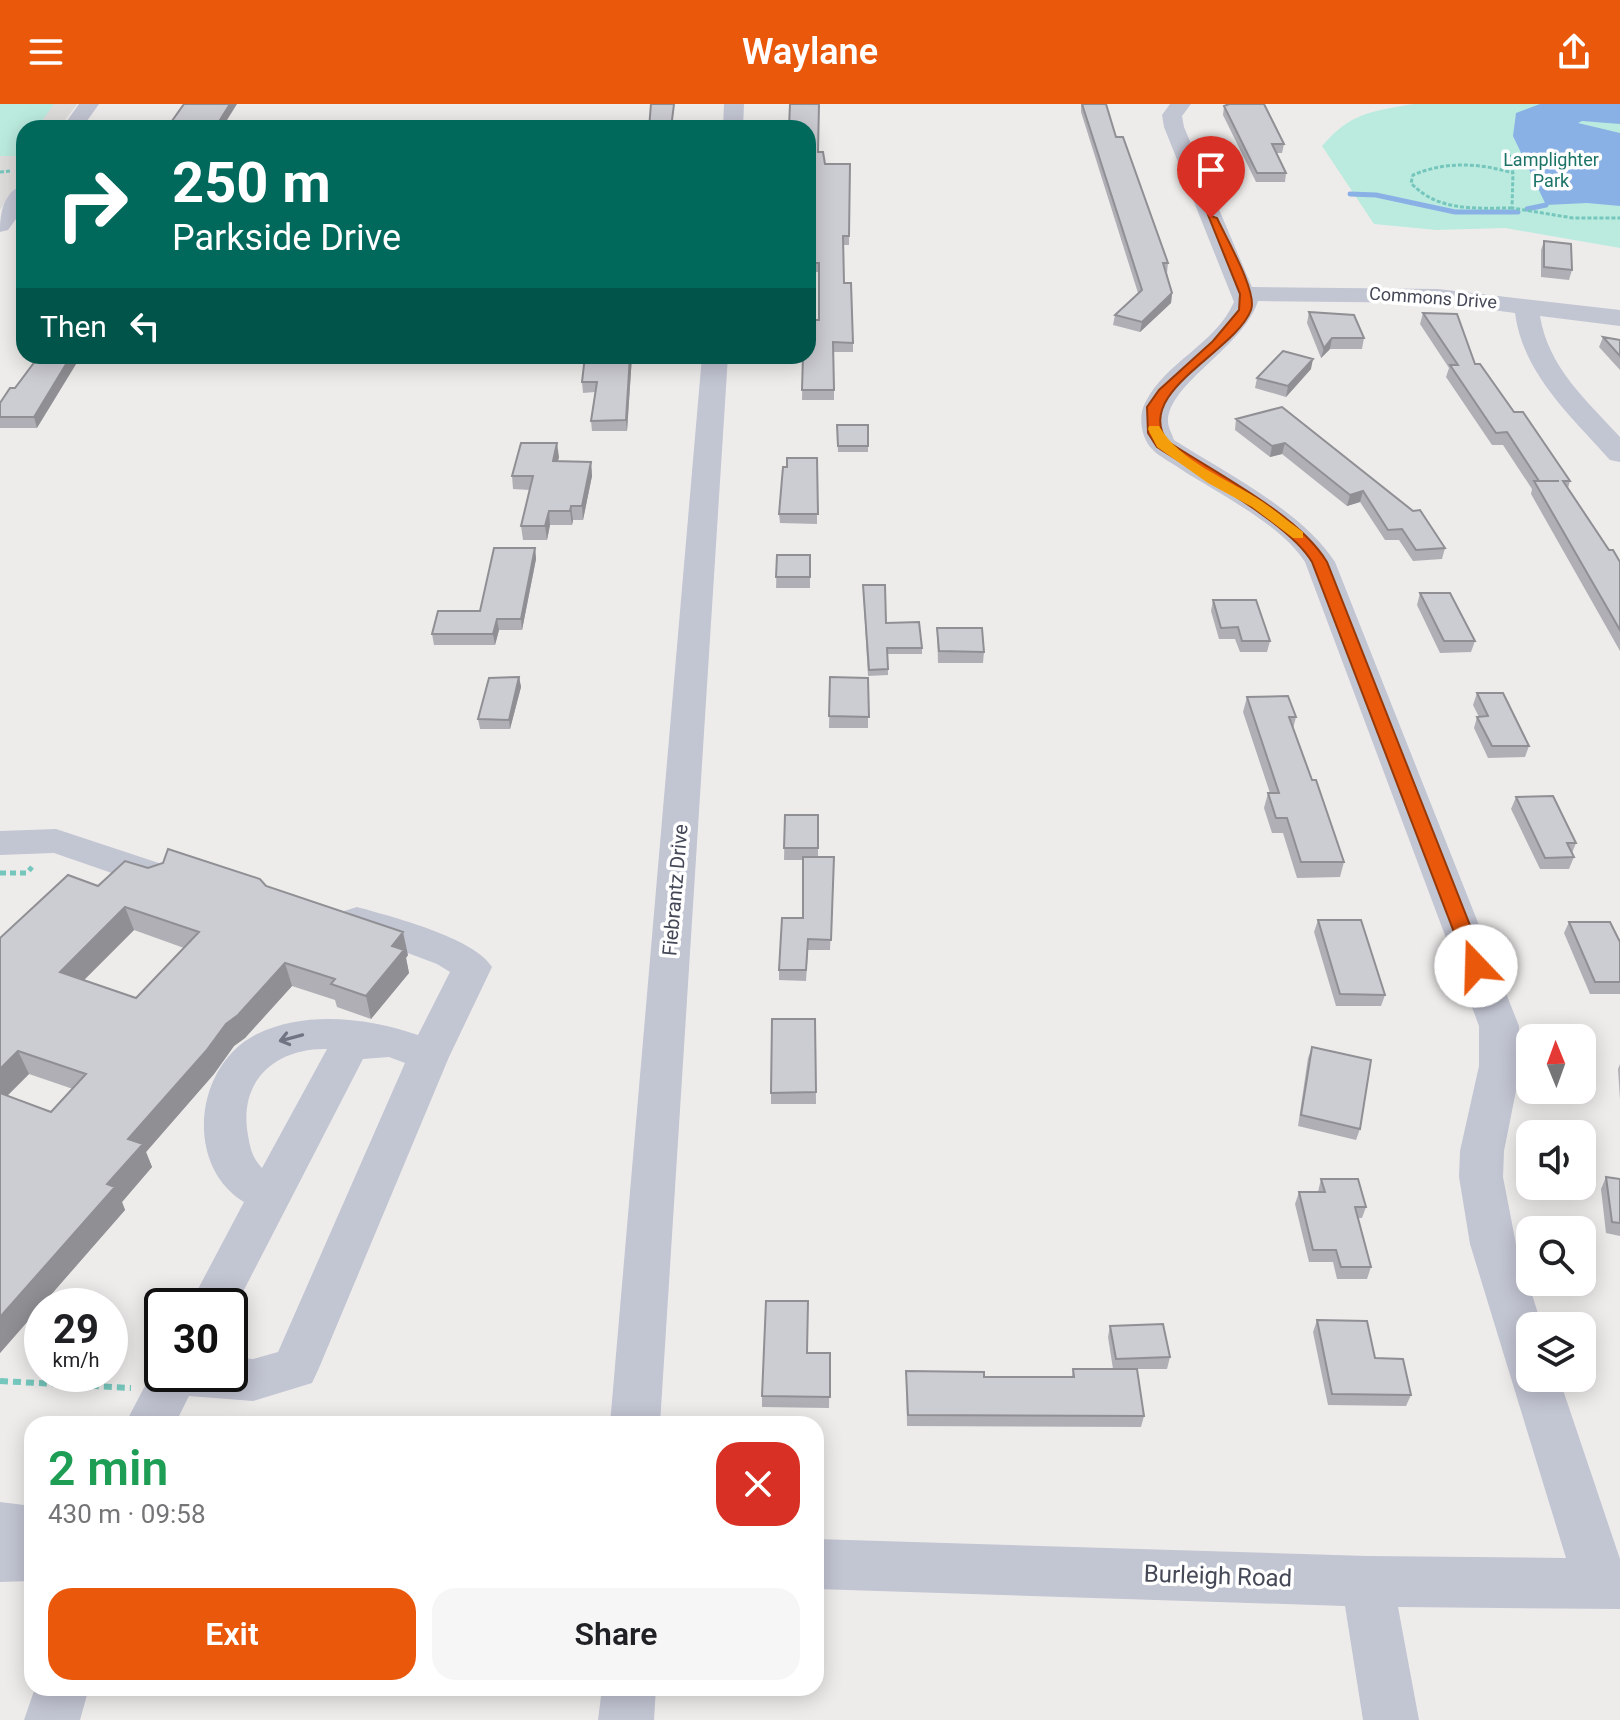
<!DOCTYPE html>
<html lang="en">
<head>
<meta charset="utf-8">
<style>
  body { margin:0; font-family:Roboto,sans-serif; background:#f6f6f6; color:#202124; height:100vh; display:flex; flex-direction:column; font-size:30px; white-space:nowrap }
  * { box-sizing:border-box; margin:0 }
  p { font-size:26px; color:#757577 }
  .icon { flex:none; width:44px; height:44px; fill:none; stroke:currentColor; stroke-width:2; stroke-linecap:round; stroke-linejoin:round }
  .map { position:relative; flex:1; overflow:hidden }
  .panel { position:absolute; left:24px; top:1312px; width:800px; height:280px; display:flex; flex-direction:column; background:#fff; border-radius:24px; box-shadow:0 4px 20px #0003 }
  .panel>* { flex:none }
  .guide { position:absolute; left:16px; top:16px; width:800px; height:244px; border-radius:24px; box-shadow:0 4px 20px #0003; background:#00695c; color:#fff; overflow:hidden }
  .needle { width:52px; rotate:359deg }
  .buttons { position:absolute; left:1516px; top:920px; display:grid; gap:16px }
  .buttons a { display:grid; place-items:center; width:80px; height:80px; border-radius:16px; background:#fff; box-shadow:0 4px 20px #0003; font-size:40px }
  .speed { position:absolute; left:24px; top:1184px; display:flex; gap:16px; font-size:40px; font-weight:700; text-align:center }
  .speed>* { display:grid; place-content:center; width:104px; height:104px; border-radius:50%; background:#fff; box-shadow:0 4px 20px #0003; line-height:1 }
  .speed small { font-size:20px; font-weight:400 }
  .speed .limit { border:4px solid #111; border-radius:12px; background:#fff; color:#111 }
  .pin { position:absolute; display:grid; place-items:center; width:68px; height:68px; color:#fff; margin:-82px -34px; border-radius:50% 50% 50% 0; rotate:-45deg; box-shadow:0 0 8px #0007 }
  .pin .icon { rotate:45deg }
  .me { position:absolute; width:88px; margin:-44px; rotate:339deg; stroke-linejoin:round; filter:drop-shadow(0 0 6px #0008) }
  .turn { display:flex; align-items:center; gap:28px; height:168px; padding:0 24px; font-size:36px }
  .turn .icon { width:104px; height:104px; stroke-width:2.5 }
  .turn b { display:block; font-size:56px; line-height:68px }
  .then { display:flex; align-items:center; height:76px; padding:0 24px; background:#0003; gap:16px; font-size:30px }
  .round { display:grid; place-items:center; flex:none; width:84px; height:84px; border-radius:24px; background:#f6f6f6 }
  .overview { display:flex; align-items:center; justify-content:space-between; height:136px; padding:0 24px }
  h1 { font-size:48px; font-weight:600; line-height:60px; color:#1e9e55 }
  .cta { display:flex; gap:16px; margin-top:auto; padding:16px 24px }
  .cta a { flex:1; height:92px; border-radius:24px; background:#ea580c; color:#fff; font-size:32px; font-weight:600; line-height:92px; text-align:center }
  .cta a+a { background:#f6f6f6; color:#202124 }
  header { display:flex; justify-content:space-between; align-items:center; height:104px; padding:0 24px; background:#ea580c; color:#fff; font-size:36px; font-weight:600 }
  .map>svg:first-child { display:block }
  .education { fill:#dfdddc }
  .green { fill:#bbebdf }
  .water { fill:#8ab1e5 }
  .lines { fill:none; stroke-linecap:round; stroke-linejoin:round }
  .stream { stroke:#8ab1e5; stroke-width:5 }
  .path-far2 { stroke:#75c6bc; stroke-width:3; stroke-dasharray:4 2; stroke-linecap:butt }
  .path-far1 { stroke:#75c6bc; stroke-width:5; stroke-dasharray:6 4; stroke-linecap:butt }
  .path { stroke:#75c6bc; stroke-width:6; stroke-dasharray:8 5; stroke-linecap:butt }
  .minor { fill:#c2c5d2; fill-rule:evenodd }
  .wall { fill:#afafb5; fill-rule:evenodd }
  .shaded-wall { fill:#8f8f94 }
  .building { fill:#ccccd3; stroke:#8f8f94; stroke-width:2; fill-rule:evenodd }
  .oneway { stroke:#717482 }
  .route { fill:#ea580c; stroke:#983908; stroke-width:2 }
  .slow { fill:#f59e0b }
  .labels { text-anchor:middle; stroke-width:7; stroke-linejoin:round; paint-order:stroke }
  .far-park-label { font-size:18px; fill:#1c7367; stroke:#fff }
  .far-street-label { font-size:18px; fill:#454857; stroke:#fff }
  .street-label { font-size:20px; fill:#454857; stroke:#fff }
  .near-street-label { font-size:24px; fill:#454857; stroke:#fff }
</style>
</head>
<body>
<header><svg class="icon" aria-label="menu" viewBox="0 0 24 24"><path d="M4 6h16M4 12h16M4 18h16"/></svg>Waylane<svg class="icon" aria-label="share" viewBox="0 0 24 24"><path d="M12 15V3M7 8l5-5 5 5M5 13v7h14v-7"/></svg></header>
<div class="map">
<svg width="1620" height="1616" viewBox="0 0 1620 1616">
  <rect width="100%" height="100%" fill="#eeeceb"/>
  <path class="education" d="M0,0H77L59,24H24V73L0,106Z"/>
  <path class="green" d="M0,0H54L37,24H24V42L17,52H0Z
    M1413,0H1620V144L1505,124L1436,126L1374,120L1322,42C1350,9 1372,7 1413,0Z"/>
  <path class="water" d="M1540,0H1620V20L1582,17L1578,19L1620,29V102L1587,99L1546,101L1513,32L1516,9Z"/>
  <g class="lines">
    <path class="stream" d="M1350,90L1376,91L1455,108H1518
      M1527,105L1546,101"/>
    <path class="path-far2" d="M1523,53L1508,52L1513,69L1512,104L1573,114H1620
      M0,68L11,67
      M1512,104C1476,104 1438,108 1411,79L1413,71C1446,57 1479,59 1513,69"/>
    <path class="path-far1" d="M0,769H27L32,763"/>
    <path class="path" d="M0,1277L131,1284"/>
    <path class="minor" d="M79,0H99L82,24H62Z
      M724,0H744L743,24H723Z
      M1170,0H1191L1182,12L1184,23L1252,183L1438,185L1620,206V222L1540,212C1548,263 1587,297 1620,333V358L1610,356C1571,312 1523,270 1515,209L1438,199L1258,197C1243,244 1167,280 1168,318C1168,323 1172,330 1174,336C1226,369 1302,407 1335,458L1519,922L1521,962L1504,1047L1503,1073L1516,1140L1542,1222H1530V1274H1559L1620,1455V1505L1398,1503L1419,1616H1363L1345,1502L816,1485V1435L1367,1452L1566,1454L1470,1140L1459,1073L1460,1047L1479,962V922L1305,458C1282,421 1219,390 1182,366C1173,359 1159,353 1152,345C1141,334 1138,312 1145,299C1166,257 1215,241 1234,198L1164,23L1162,11Z
      M24,81V104L8,126L0,128C0,110 3,87 24,81Z
      M702,252H728L660,1320H610Z
      M56,725L168,762L174,771L168,780L155,784L54,749L0,751V727Z
      M357,803C390,812 475,834 492,863L449,953L319,1264L312,1279L253,1297L189,1292L175,1320H125L159,1255L162,1254V1270H230V1253L253,1255L278,1248L405,959L389,953L363,955L230,1213V1202H189L244,1098C183,1061 195,960 257,930C306,906 369,914 418,931L450,868L437,860L344,825L338,816L344,807ZM327,945L262,1064C253,1055 250,1044 248,1031C238,977 275,944 327,945Z
      M0,1398L32,1402V1477L0,1478Z
      M35,1584H89L80,1616H24Z
      M602,1584H656L654,1616H598Z"/>
  </g>
  <path class="wall" d="M1081,0L1116,33L1168,159L1167,169L1172,189L1171,199L1140,228L1113,221L1115,211L1138,189L1081,8Z
    M1224,2L1284,40L1282,49H1276L1286,69L1285,78H1256L1223,11Z
    M808,24L825,60H850L849,141H843L844,179L853,239V248H834V296H802L803,252L819,216V168H808Z
    M1544,137L1572,166L1569,176L1541,173V146Z
    M1309,208L1364,234L1362,245H1330L1321,254L1307,219Z
    M1423,209L1475,260L1570,377L1568,384L1609,446L1620,458V547L1531,390L1532,385L1503,341H1492L1446,273L1449,264L1420,220Z
    M1603,233L1620,236V266L1599,243Z
    M39,252L37,324H0V299L15,284Z
    M632,252L627,327H592L591,317L595,288L583,289L582,278Z
    M1311,265L1286,293L1255,284L1257,274Z
    M1282,303L1445,444L1442,455L1413,457L1399,436H1385L1360,398L1347,402L1282,350L1270,353L1235,326L1236,315Z
    M837,321H868V348H838Z
    M559,353L558,357L591,358L592,372L583,416H573L572,421H550L547,436H523L521,422L530,386L513,385L512,372Z
    M817,354V420L780,419L779,410L787,363Z
    M535,444L536,455L522,526H499L495,541H434L432,530L480,507Z
    M777,451H810V484H776Z
    M863,486L886,519L922,544V550H888V571L868,572Z
    M1420,489L1475,537L1471,548L1440,549L1417,501Z
    M1213,496L1270,537L1267,548H1240L1235,535H1219L1211,507Z
    M937,524L984,548L983,559H938Z
    M519,573L521,583L510,625H480L478,615Z
    M830,573L868,574V624H829Z
    M1477,589L1529,642L1525,653L1488,654L1474,624L1477,613H1479L1473,601Z
    M1247,593L1296,613L1293,625L1312,676L1344,758L1340,773L1297,774L1283,729H1272L1264,704L1268,689H1270L1243,608Z
    M1516,693L1576,739L1572,749L1574,753L1569,765H1540L1511,705Z
    M785,711H818V753H834L830,846H808L806,877L779,876V866L803,814V756H784Z
    M148,764L266,782L408,851L406,854L409,869L371,915L337,903L335,896L292,882L245,934L234,942L214,970L146,1048L152,1063L122,1098L125,1106L0,1249V834L98,782ZM134,826L184,844L136,894L84,876ZM29,970L73,985L51,1008L7,992Z
    M1318,816L1385,891L1381,902H1336L1314,828Z
    M1569,818L1620,838V890H1590L1564,829Z
    M815,915L816,1000H771V989Z
    M1312,943L1360,1025L1356,1036L1298,1022L1308,954Z
    M1620,960V996L1618,965Z
    M1606,1073L1620,1075V1132L1606,1129L1601,1085Z
    M1321,1075L1366,1103L1362,1114H1358L1371,1163L1367,1175H1337L1333,1158H1309L1295,1100L1299,1088H1318Z
    M1317,1216L1375,1254L1411,1291L1406,1302L1328,1301L1313,1228Z
    M1110,1222L1170,1253L1167,1265H1132L1144,1312L1141,1323L907,1322L906,1267L984,1273H1072L1073,1265H1113L1108,1233Z
    M807,1249H830L829,1304L762,1303V1292Z"/>
  <path class="shaded-wall" d="M230,0H237L222,24H215Z
    M1172,189L1171,199L1140,228L1142,218Z
    M1332,234L1330,245L1321,254L1324,244Z
    M71,252H81L37,324L34,313Z
    M630,252H632L627,327L626,316Z
    M1313,255L1311,265L1286,293L1288,282Z
    M557,339L559,353L554,371L553,357Z
    M1285,339L1282,350L1270,353L1272,342Z
    M591,358L592,372L583,416L582,402Z
    M1363,387L1360,398L1347,402L1350,391Z
    M571,402L573,416L572,421L570,407Z
    M549,407L550,421L547,436L545,422Z
    M535,444L536,455L522,526L521,515Z
    M497,515L499,526L495,541L493,530Z
    M519,573L521,583L510,625L509,616Z
    M125,803L134,826L69,891L60,868Z
    M403,828L408,851L406,854L409,869L371,915L366,892L392,842Z
    M285,859L292,882L245,934L234,942L214,970L146,1048L152,1063L122,1098L125,1106L0,1249V1213L107,1080L128,1035L226,920Z
    M18,947L29,970L0,999V965Z"/>
  <path class="building" d="M184,0H230L215,24H167Z
    M651,0H674L671,24H649Z
    M790,0H819L818,48H823L825,60H850L849,132H843L844,179H851L853,239L833,238L834,286H802L803,252H808V216H819V159H808V24H789Z
    M1082,0H1106L1116,33H1123L1168,159H1163L1172,189L1142,218L1115,211L1142,186Z
    M1229,0H1264L1284,40H1272L1286,69H1257L1224,2Z
    M1544,137L1571,140L1572,166L1544,163Z
    M1309,208L1354,211L1364,234H1332L1324,244Z
    M1423,209L1457,210L1475,260H1480L1514,308H1523L1570,377H1563L1609,446H1613L1620,458V526L1534,377H1559H1539L1507,328L1496,329L1450,261H1458Z
    M1603,233L1620,236V252Z
    M1283,247L1313,255L1288,282L1257,274Z
    M39,252H71L34,313H0V299L10,284H15Z
    M585,252H630L626,316L591,317L597,278H582Z
    M1282,303L1413,407L1420,406L1445,444L1416,446L1402,425L1388,426L1363,387L1350,391L1285,339L1272,342L1236,315Z
    M837,321H868V342H838Z
    M521,339H557L553,357L591,358L582,402H571L570,407H549L545,422H521L533,372H512Z
    M787,354H817L818,410H779L783,363H787Z
    M494,444H535L521,515H497L493,530H432L438,507H480Z
    M777,451H810V473H776Z
    M863,481H885L886,519L919,518L922,544H887L888,565L869,566Z
    M1420,489H1450L1475,537H1444Z
    M1213,496H1256L1270,537H1242L1238,523L1221,524Z
    M937,524H982L984,548L939,547Z
    M519,573L509,616L478,615L489,574Z
    M830,573L868,574L869,613L829,612Z
    M1477,589H1503L1529,642H1492L1477,613L1488,612Z
    M1288,592L1296,613H1289L1312,676H1316L1344,758H1301L1287,714H1276L1268,689H1279L1247,593Z
    M1553,692L1576,739H1567L1574,753L1545,754L1516,693Z
    M785,711H818V744H784Z
    M168,745L260,775L266,782L403,828L392,842L404,846L366,892L331,880L335,875L285,859L238,911L226,920L206,947L128,1035L143,1040L107,1080L115,1083L0,1213V989L51,1008L86,970L18,947L0,965V834L68,771L98,782L125,757L148,764L163,759ZM125,803L199,828L136,894L60,868Z
    M803,753H834L831,836L808,835L806,866H779L782,814H803Z
    M1318,816H1361L1385,891L1340,890Z
    M1569,818H1610L1620,838V878H1595Z
    M772,915H815L816,988L771,989Z
    M1312,943L1371,956L1360,1025L1301,1011Z
    M1606,1073L1620,1075V1119L1612,1118Z
    M1321,1075H1358L1366,1103H1355L1371,1163H1341L1336,1146H1313L1299,1088H1325Z
    M766,1197H808L807,1249H830V1293L762,1292Z
    M1317,1216L1367,1217L1375,1254L1403,1255L1411,1291L1332,1290Z
    M1163,1220L1170,1253L1116,1255L1110,1222Z
    M1073,1265H1137L1144,1312L908,1311L906,1267L984,1268V1273H1074Z"/>
  <defs><path id="oneway-shaft" d="M-6 0H5M1.5-3L5.5 0L1.5 3" fill="none" stroke-width="1.6" stroke-linecap="round" stroke-linejoin="round" transform="scale(2)"/></defs>
  <use class="oneway" href="#oneway-shaft" transform="translate(291 934) rotate(165)"/>
  <path class="route" d="M1208,111L1217,114C1225,132 1258,188 1251,206C1235,248 1133,288 1167,337C1215,369 1298,410 1327,458L1486,862L1483,867H1470L1467,862L1312,458C1289,419 1198,370 1157,343L1148,329L1147,303L1159,286L1213,237L1239,206L1240,190Z"/>
  <path class="slow" d="M1149,322H1159C1181,359 1227,374 1263,398C1276,407 1289,418 1303,428V434H1293L1252,403L1208,379L1157,343L1148,325Z"/>
  <g class="labels">
    <g class="far-park-label">
      <text x="1551" y="62">Lamplighter<tspan x="1551" dy="21">Park</tspan></text>
    </g>
    <g class="far-street-label">
      <text transform="translate(1433 194) rotate(4)" y="6">Commons Drive</text>
    </g>
    <g class="street-label">
      <text transform="translate(675 786) rotate(-85)" y="7">Fiebrantz Drive</text>
    </g>
    <g class="near-street-label">
      <text transform="translate(1218 1472) rotate(2)" y="8">Burleigh Road</text>
    </g>
  </g>
</svg>
<div class="buttons">
<a><svg class="needle" viewBox="-14 -14 28 28"><path d="M0-13l5 13h-10z" fill="#e53935"/><path d="M0 13l5-13h-10z" fill="#757577"/></svg></a>
<a><svg class="icon" aria-label="sound" viewBox="0 0 24 24"><path d="M4 9h4l5-4v14l-5-4H4zM17 9q2 3 0 6"/></svg></a>
<a><svg class="icon" aria-label="search" viewBox="0 0 24 24"><circle cx="10" cy="10" r="6"/><path d="M15 15l6 6"/></svg></a>
<a><svg class="icon" aria-label="layers" viewBox="0 0 24 24"><path d="M12 4l9 5-9 5-9-5zM3 14l9 5 9-5"/></svg></a>
</div>
<div class="speed"><div>29<small>km/h</small></div><div class="limit">30</div></div>
<div class="pin" style="left:1211px;top:114px;background:#d93025"><svg class="icon" aria-label="arrive" viewBox="0 0 24 24"><path d="M6 21V4h12l-3 4 3 4H6"/></svg></div>
<svg class="me" style="left:1476px;top:862px" viewBox="-20 -20 40 40"><circle r="19" fill="#fff"/><path d="M0-13L10 11 0 6-10 11z" fill="#ea580c"/></svg>
<div class="guide">
<div class="turn"><svg class="icon" aria-label="right" viewBox="0 0 24 24"><path d="M7 20v-9h11M14 6l5 5-5 5"/></svg><div><b>250 m</b>Parkside Drive</div></div>
<div class="then">Then<svg class="icon" aria-label="left" viewBox="0 0 24 24"><path d="M17 20v-9H6M10 6l-5 5 5 5"/></svg></div>
</div>
<section class="panel">
<div class="overview"><div><h1>2 min</h1><p>430 m · 09:58</p></div><a class="round" style="background:#d93025;color:#fff"><svg class="icon" aria-label="close" viewBox="0 0 24 24"><path d="M6 6l12 12M18 6L6 18"/></svg></a></div>
<div class="cta"><a>Exit</a><a>Share</a></div>
</section>
</div>
</body>
</html>
